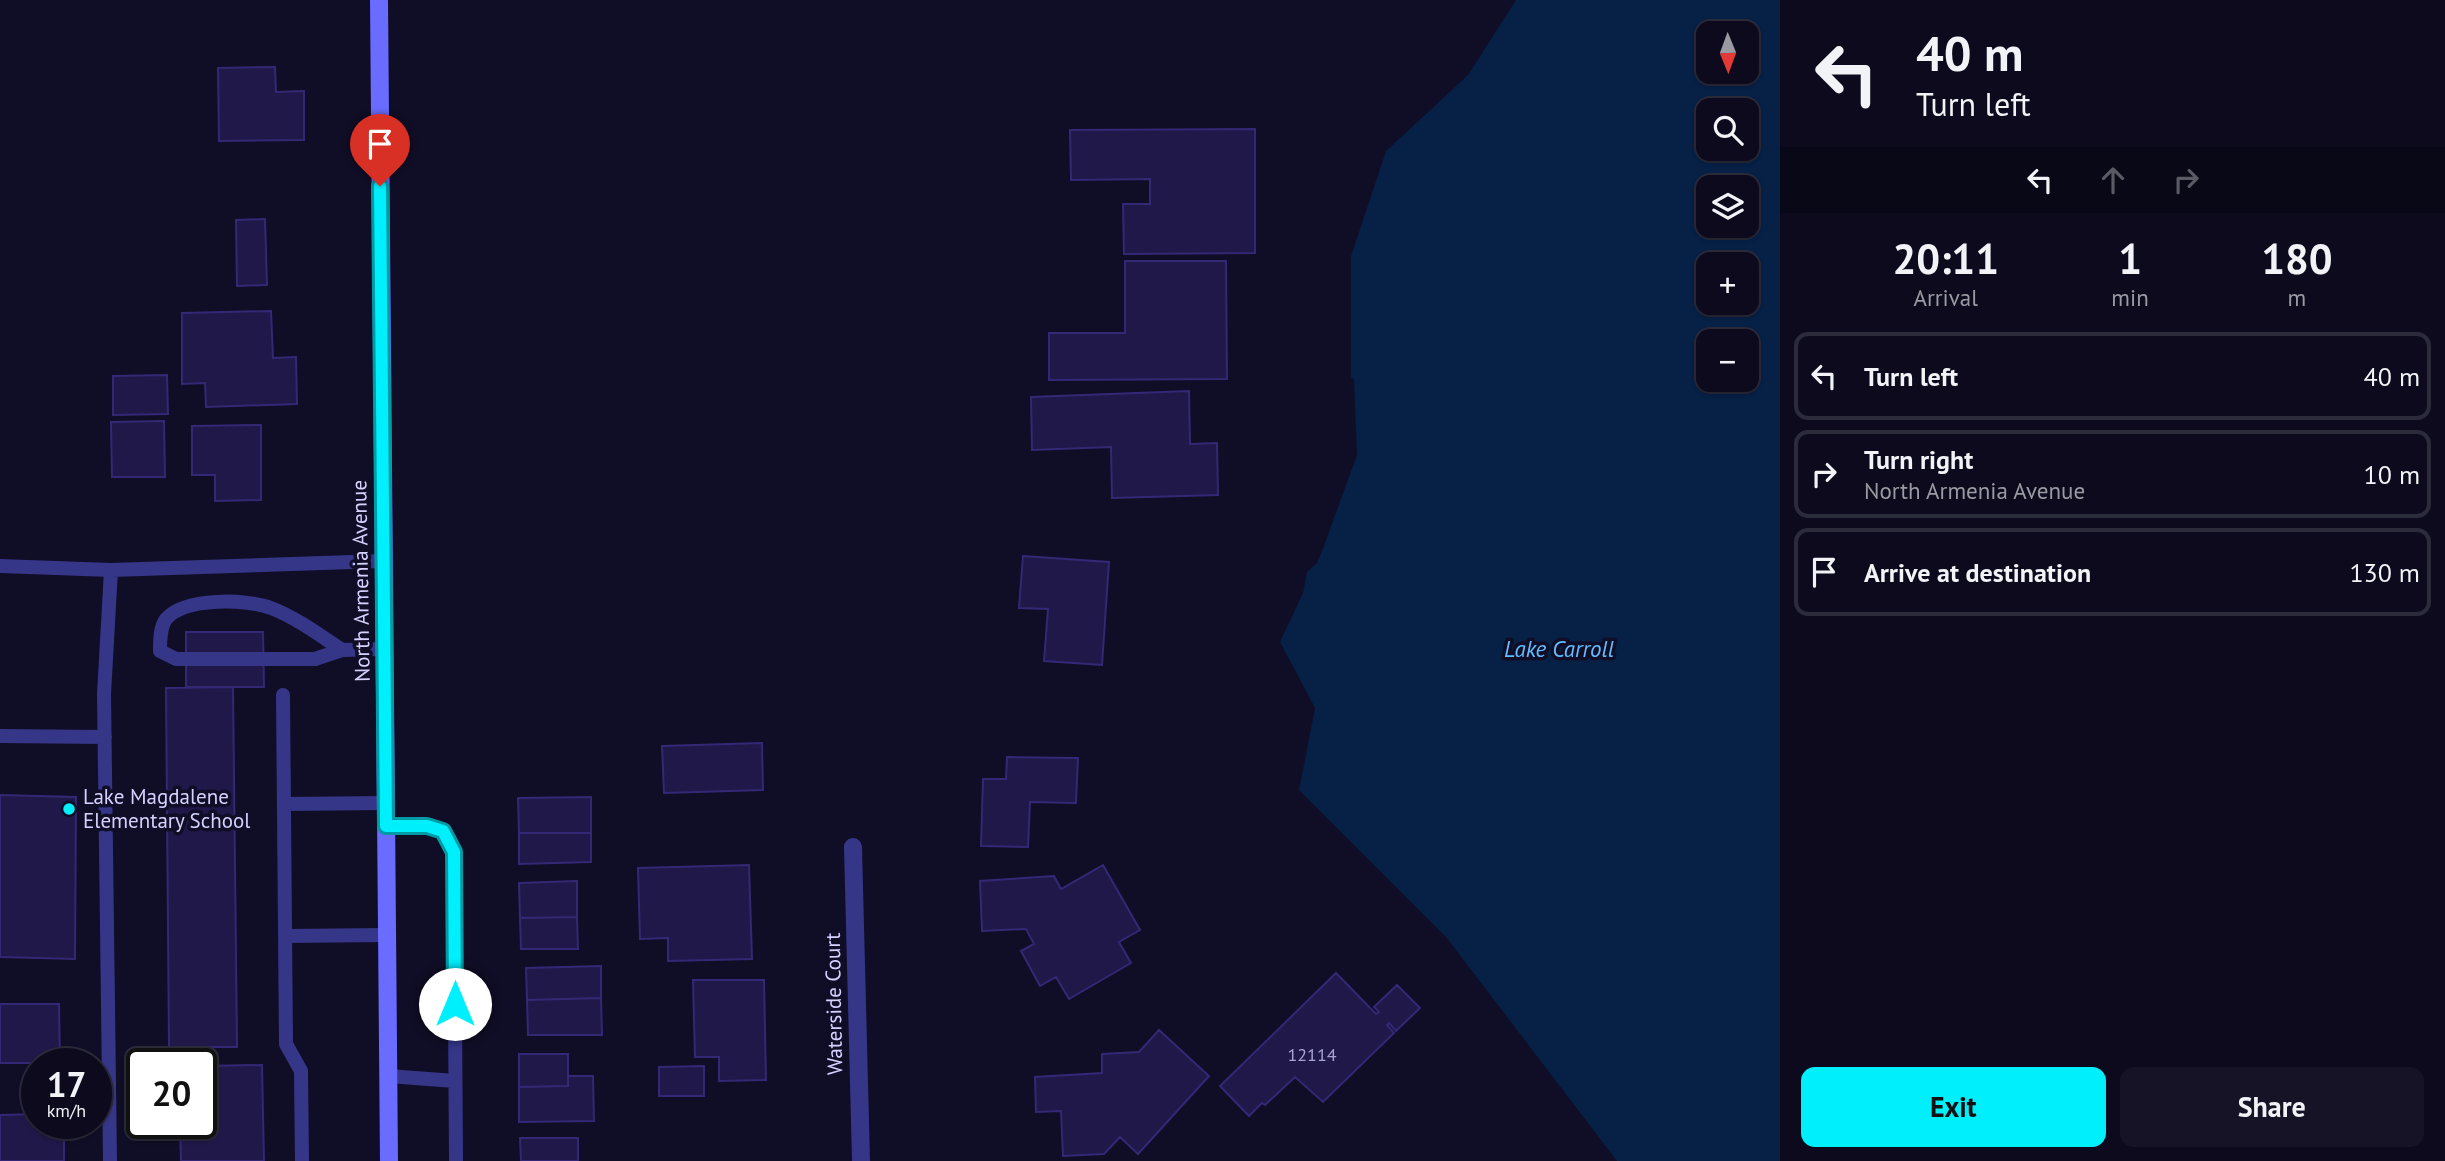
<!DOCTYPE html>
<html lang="en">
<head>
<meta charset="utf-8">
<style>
  body { margin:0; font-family:"PT Sans",sans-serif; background:#151325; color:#f1f3f6; height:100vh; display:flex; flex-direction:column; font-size:26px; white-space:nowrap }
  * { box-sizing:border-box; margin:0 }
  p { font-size:23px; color:#9a9aa3 }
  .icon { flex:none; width:38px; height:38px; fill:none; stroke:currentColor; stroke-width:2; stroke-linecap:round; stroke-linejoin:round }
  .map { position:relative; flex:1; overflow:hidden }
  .side { display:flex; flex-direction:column; background:#0c0a1c; width:665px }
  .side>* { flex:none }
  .guide { background:#0c0a1c; color:#f1f3f6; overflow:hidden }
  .needle { width:46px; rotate:179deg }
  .tools { position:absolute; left:1696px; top:21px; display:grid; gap:14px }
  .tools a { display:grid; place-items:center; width:63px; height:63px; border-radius:14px; background:#0c0a1c; box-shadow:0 2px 5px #0004,0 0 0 2px #2c2b3b; font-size:35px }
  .speed { position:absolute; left:21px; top:1048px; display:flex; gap:14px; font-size:35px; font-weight:700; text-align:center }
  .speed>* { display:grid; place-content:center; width:91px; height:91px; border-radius:50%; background:#0c0a1c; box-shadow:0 2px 5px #0004,0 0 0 2px #2c2b3b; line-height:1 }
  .speed small { font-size:18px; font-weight:400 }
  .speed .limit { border:4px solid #111; border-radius:10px; background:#fff; color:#111 }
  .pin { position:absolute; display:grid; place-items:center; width:60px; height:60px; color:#fff; margin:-72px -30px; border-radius:50% 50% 50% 0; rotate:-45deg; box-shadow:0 0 7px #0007 }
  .pin .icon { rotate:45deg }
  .me { position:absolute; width:77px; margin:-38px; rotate:0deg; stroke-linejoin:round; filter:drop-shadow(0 0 5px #0008) }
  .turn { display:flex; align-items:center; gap:24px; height:147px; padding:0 21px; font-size:32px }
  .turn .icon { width:91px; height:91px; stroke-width:2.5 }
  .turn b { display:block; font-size:49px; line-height:60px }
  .lanes { display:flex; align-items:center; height:66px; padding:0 21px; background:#0003; justify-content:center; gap:35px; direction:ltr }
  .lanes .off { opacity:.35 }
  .eta { display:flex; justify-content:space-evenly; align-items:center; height:119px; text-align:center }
  .eta b { font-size:42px; font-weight:800; line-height:49px }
  .primary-button { display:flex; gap:14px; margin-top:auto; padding:14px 21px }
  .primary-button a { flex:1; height:80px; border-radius:14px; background:#00effd; color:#111; font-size:28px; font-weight:800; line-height:80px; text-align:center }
  .primary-button a+a { background:#151325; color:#f1f3f6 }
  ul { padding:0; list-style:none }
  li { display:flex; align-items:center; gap:21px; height:88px; margin:0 14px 10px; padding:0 7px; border:4px solid #2c2b3b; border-radius:14px }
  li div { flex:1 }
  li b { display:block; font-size:26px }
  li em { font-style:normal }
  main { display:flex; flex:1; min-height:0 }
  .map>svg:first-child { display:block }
  .water { fill:#062046; fill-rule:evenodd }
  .building { fill:#201848; stroke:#342876; stroke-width:2 }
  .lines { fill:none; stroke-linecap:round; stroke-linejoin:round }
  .lane { stroke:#353688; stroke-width:14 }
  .street { stroke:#353688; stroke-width:18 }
  .secondary { stroke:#696cff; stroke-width:18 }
  .route-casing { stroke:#009ba4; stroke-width:18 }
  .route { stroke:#00effd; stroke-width:12 }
  .poi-dot { fill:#00effd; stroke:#100d26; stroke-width:2.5 }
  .labels { text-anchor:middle; stroke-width:7; stroke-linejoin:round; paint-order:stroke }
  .number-label { font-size:18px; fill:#a8a4d1 }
  .street-label { font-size:21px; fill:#d5d2ff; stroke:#100d26 }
  .poi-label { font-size:21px; fill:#d5d2ff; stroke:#100d26; text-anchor:start }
  .water-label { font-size:23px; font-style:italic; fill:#60bdff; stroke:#100d26 }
</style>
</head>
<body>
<main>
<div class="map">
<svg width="1780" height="1161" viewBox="0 0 1780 1161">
  <rect width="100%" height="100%" fill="#100d26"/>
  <path class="water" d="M1516,0H1780V1161H1617L1446,937L1299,790L1315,708L1280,642L1303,593L1307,572L1317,563L1322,551L1357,455L1354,380L1351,377V256L1386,151L1468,75ZM1708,33H1746V72H1708ZM1708,110H1746V149H1708ZM1708,187H1746V226H1708ZM1708,264H1746V303H1708ZM1708,341H1746V380H1708Z"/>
  <path class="building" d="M275,67L276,92L304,91V140L219,141L218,68Z
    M1255,129V253L1124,254L1123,204H1150V179L1071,180L1070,130Z
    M265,219L267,285L237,286L236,220Z
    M1125,261H1226L1227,379L1049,380V333H1125Z
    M271,311L273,358L296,357L297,404L206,407L205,383L182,384V313Z
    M167,375L168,414L113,415V376Z
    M1189,391L1190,444L1217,443L1218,495L1112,498L1111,447L1032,450L1031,397Z
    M164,421L165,477H112L111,422Z
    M261,425V500L215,501V475H192V426Z
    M1023,556L1109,562L1102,665L1044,661L1048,609L1019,608Z
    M186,632H263L264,687H186Z
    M233,687L237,1047H169L166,688Z
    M762,743L763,790L664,793L662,746Z
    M1007,757L1078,758L1076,803L1030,802L1028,847L981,846L983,779H1006Z
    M0,795L76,797L75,959L0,957Z
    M591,797V833H519L518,798Z
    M519,833H591V862L519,864Z
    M749,865L752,959L668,961V938L640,939L638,868Z
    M1103,865L1140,930L1119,942L1131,963L1069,999L1056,977L1040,986L1021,951L1034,944L1026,929L982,931L980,881L1054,876L1061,889Z
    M577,881V917L520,918L519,883Z
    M577,917L578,949H521L520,918Z
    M601,966V998L527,1000L526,968Z
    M1336,973L1376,1014L1379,1012L1374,1007L1397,985L1420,1008L1396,1031L1389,1023L1387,1025L1394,1033L1323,1102L1295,1077L1265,1105L1262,1103L1249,1116L1220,1086Z
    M693,980H764L766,1080L719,1081V1057H695Z
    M601,998L602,1035H528L527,1000Z
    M0,1004H59L60,1063H0Z
    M1159,1030L1209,1076L1138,1154L1120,1137L1104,1154L1063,1156L1061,1111L1036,1112L1035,1077L1102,1073V1054L1139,1052Z
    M519,1054H568V1086L519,1087Z
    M262,1065L264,1161H181L180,1124H201V1066Z
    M704,1066V1096H659V1067Z
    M568,1076H593L594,1121L519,1122V1087L568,1086Z
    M37,1114V1124H64V1161H0V1115Z
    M520,1138H578V1161H521Z"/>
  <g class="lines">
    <path class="lane" d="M0,566L111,570
      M342,650C321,636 295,617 271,608C247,599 185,597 166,619C160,627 160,641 160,651L176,659H315L342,650L385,649
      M283,695L286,1044L301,1071L302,1161
      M0,736L105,737
      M284,804L386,803
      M386,826H427L444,831L454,852L456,1161
      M285,936L387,935
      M388,1076L455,1081
      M110,1161L104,694L111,570L383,561"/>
    <path class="street" d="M853,847L861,1161"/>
    <path class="secondary" d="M379,0L389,1161"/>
  </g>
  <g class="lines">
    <g class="route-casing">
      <path id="route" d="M380,186L386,826H427L443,831L454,852L455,1004"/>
    </g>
    <use href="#route" class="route"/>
  </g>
  <circle class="poi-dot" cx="69" cy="809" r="7"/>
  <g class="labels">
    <g class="number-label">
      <text x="1312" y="1061">12114</text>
    </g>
    <g class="street-label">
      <text transform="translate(361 581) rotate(-91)" y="7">North Armenia Avenue</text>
      <text transform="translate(834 1004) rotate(-91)" y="7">Waterside Court</text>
    </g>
    <g class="poi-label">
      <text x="83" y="804">Lake Magdalene<tspan x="83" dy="24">Elementary School</tspan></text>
    </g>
    <g class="water-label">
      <text x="1559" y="657">Lake Carroll</text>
    </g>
  </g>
</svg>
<div class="tools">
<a><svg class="needle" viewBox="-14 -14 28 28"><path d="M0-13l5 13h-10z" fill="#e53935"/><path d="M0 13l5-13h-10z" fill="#9a9aa3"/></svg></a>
<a><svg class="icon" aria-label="search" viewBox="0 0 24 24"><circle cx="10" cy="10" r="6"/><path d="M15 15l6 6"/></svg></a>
<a><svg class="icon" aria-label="layers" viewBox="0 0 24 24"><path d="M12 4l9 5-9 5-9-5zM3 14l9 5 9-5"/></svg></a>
<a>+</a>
<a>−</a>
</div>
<div class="speed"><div>17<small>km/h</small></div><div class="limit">20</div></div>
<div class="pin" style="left:380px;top:186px;background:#d93025"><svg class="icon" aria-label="arrive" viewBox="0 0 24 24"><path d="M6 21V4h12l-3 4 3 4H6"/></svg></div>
<svg class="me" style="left:455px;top:1004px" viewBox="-20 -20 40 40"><circle r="19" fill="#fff"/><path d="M0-13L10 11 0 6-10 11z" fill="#00effd"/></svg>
</div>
<section class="side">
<div class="guide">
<div class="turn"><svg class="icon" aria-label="left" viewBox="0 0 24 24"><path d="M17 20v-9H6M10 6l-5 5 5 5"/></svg><div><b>40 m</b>Turn left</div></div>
<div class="lanes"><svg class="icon" aria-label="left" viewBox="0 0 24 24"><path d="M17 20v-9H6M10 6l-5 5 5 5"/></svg><svg class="icon off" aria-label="ahead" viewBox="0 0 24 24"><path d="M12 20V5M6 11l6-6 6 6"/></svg><svg class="icon off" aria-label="right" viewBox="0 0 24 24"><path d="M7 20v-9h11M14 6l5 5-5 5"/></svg></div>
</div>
<div class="eta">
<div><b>20:11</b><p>Arrival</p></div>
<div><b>1</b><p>min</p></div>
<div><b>180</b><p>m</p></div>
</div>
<ul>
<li><svg class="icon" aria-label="left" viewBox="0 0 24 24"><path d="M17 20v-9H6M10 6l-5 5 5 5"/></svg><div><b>Turn left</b></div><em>40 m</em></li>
<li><svg class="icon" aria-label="right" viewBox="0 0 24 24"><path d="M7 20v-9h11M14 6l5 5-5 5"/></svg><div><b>Turn right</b><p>North Armenia Avenue</p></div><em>10 m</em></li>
<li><svg class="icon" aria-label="arrive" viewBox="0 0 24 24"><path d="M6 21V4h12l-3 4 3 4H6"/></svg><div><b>Arrive at destination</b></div><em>130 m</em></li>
</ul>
<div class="primary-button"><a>Exit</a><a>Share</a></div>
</section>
</main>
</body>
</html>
